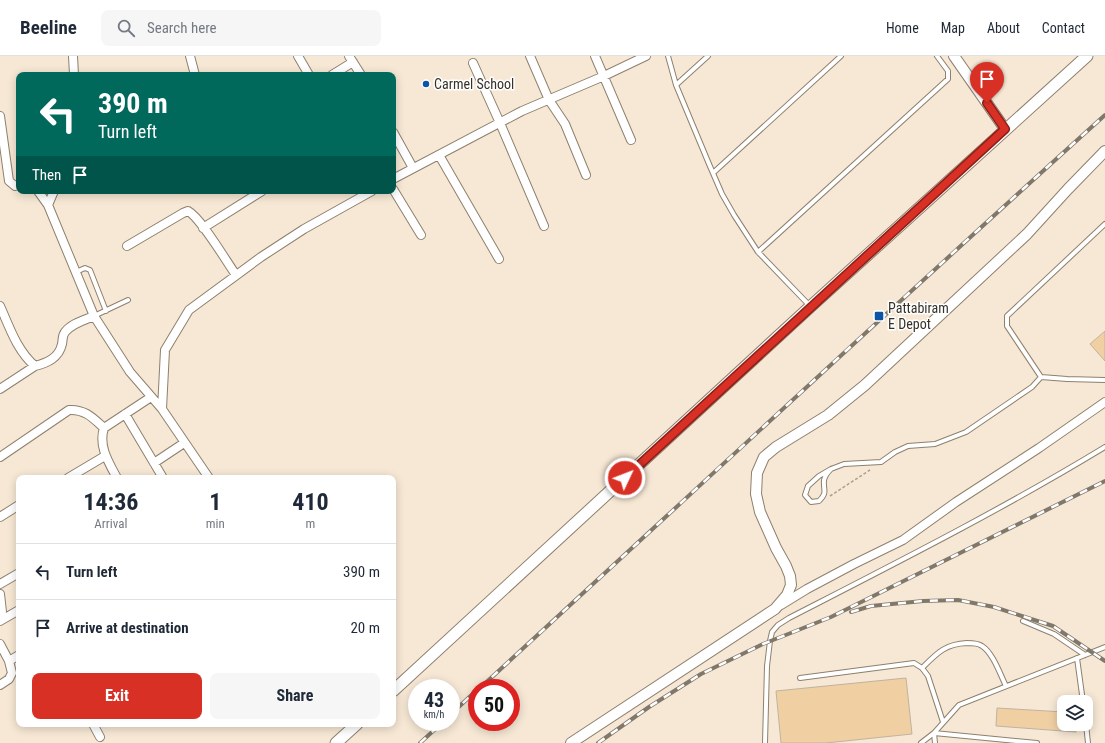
<!DOCTYPE html>
<html lang="en">
<head>
<meta charset="utf-8">
<style>
  body { margin:0; font-family:"Roboto Condensed",sans-serif; background:#f6f6f7; color:#1f2937; height:100vh; display:flex; flex-direction:column; font-size:15px; white-space:nowrap }
  * { box-sizing:border-box; margin:0 }
  p { font-size:13px; color:#747a83 }
  .icon { flex:none; width:22px; height:22px; fill:none; stroke:currentColor; stroke-width:2; stroke-linecap:round; stroke-linejoin:round }
  .map { position:relative; flex:1; overflow:hidden }
  .sheet { position:absolute; left:16px; top:419px; width:380px; height:252px; display:flex; flex-direction:column; background:#fff; border-radius:8px; box-shadow:0 2px 10px #0003 }
  .sheet>* { flex:none }
  .guide { position:absolute; left:16px; top:16px; width:380px; height:122px; border-radius:8px; box-shadow:0 2px 10px #0003; background:#00695c; color:#fff; overflow:hidden }
  .controls { position:absolute; left:1057px; top:639px; display:grid; gap:8px }
  .controls a { display:grid; place-items:center; width:36px; height:36px; border-radius:8px; background:#fff; box-shadow:0 2px 10px #0003; font-size:20px }
  .speed { position:absolute; left:408px; top:623px; display:flex; gap:8px; font-size:20px; font-weight:700; text-align:center }
  .speed>* { display:grid; place-content:center; width:52px; height:52px; border-radius:50%; background:#fff; box-shadow:0 2px 10px #0003; line-height:1 }
  .speed small { font-size:10px; font-weight:400 }
  .speed .limit { border:6px solid #d22; background:#fff; color:#111 }
  .pin { position:absolute; display:grid; place-items:center; width:34px; height:34px; color:#fff; margin:-41px -17px; border-radius:50% 50% 50% 0; rotate:-45deg; box-shadow:0 0 4px #0007 }
  .pin .icon { rotate:45deg }
  .me { position:absolute; width:44px; margin:-22px; rotate:47deg; stroke-linejoin:round; filter:drop-shadow(0 0 3px #0008) }
  .turn { display:flex; align-items:center; gap:14px; height:84px; padding:0 16px; font-size:18px }
  .turn .icon { width:52px; height:52px; stroke-width:2.5 }
  .turn b { display:block; font-size:28px; line-height:34px }
  .then { display:flex; align-items:center; height:38px; padding:0 16px; background:#0003; gap:8px; font-size:15px }
  .eta { display:flex; justify-content:space-evenly; align-items:center; height:68px; text-align:center }
  .eta b { font-size:24px; font-weight:700; line-height:28px }
  .button { display:flex; gap:8px; margin-top:auto; padding:8px 16px }
  .button a { flex:1; height:46px; border-radius:8px; background:#d93025; color:#fff; font-size:16px; font-weight:700; line-height:46px; text-align:center }
  .button a+a { background:#f6f6f7; color:#1f2937 }
  ul { padding:0; list-style:none }
  li { display:flex; align-items:center; gap:12px; height:56px; padding:0 16px; border-top:1px solid #e0e1e3 }
  li div { flex:1 }
  li b { display:block; font-size:15px }
  li em { font-style:normal }
  header { display:flex; align-items:center; gap:24px; box-sizing:border-box; height:56px; padding:0 20px; background:#fff; border-bottom:1px solid #e0e1e3 }
  header strong { font-size:19px }
  nav { display:flex; gap:22px; margin-inline-start:auto; font-size:14px }
  .search { width:280px; height:36px; background:#f6f6f7; display:flex; align-items:center; gap:10px; box-sizing:border-box; padding:0 14px; border-radius:8px; color:#747a83; font-size:15px }
  .map>svg:first-child { display:block }
  .building { fill:#f0d0a3; stroke:#c0b2a0 }
  .lines { fill:none; stroke-linecap:round; stroke-linejoin:round }
  .service-casing { stroke:#8d806e; stroke-width:6 }
  .minor-casing { stroke:#8d806e; stroke-width:10 }
  .tertiary-casing { stroke:#8d806e; stroke-width:12 }
  .secondary-casing { stroke:#8d806e; stroke-width:13 }
  .path { stroke:#aa9f90; stroke-width:1.5; stroke-dasharray:3 2; stroke-linecap:butt }
  .service { stroke:#fff; stroke-width:4 }
  .minor { stroke:#fff; stroke-width:8 }
  .tertiary { stroke:#fff; stroke-width:10 }
  .secondary { stroke:#fff; stroke-width:11 }
  .rail-casing { stroke:#81786c; stroke-width:4 }
  .rail { stroke:#fff; stroke-width:2.5; stroke-dasharray:8; stroke-linecap:butt }
  .route-casing { stroke:#8d1f18; stroke-width:10 }
  .route { stroke:#d93025; stroke-width:7 }
  .poi-dot { fill:#0c55a4; stroke:#fff; stroke-width:1.5 }
  .labels { text-anchor:middle; stroke-width:3; stroke-linejoin:round; paint-order:stroke }
  .poi-label { font-size:14px; fill:#363129; stroke:#fff; text-anchor:start }
</style>
</head>
<body>
<header>
<strong>Beeline</strong>
<div class="search"><svg class="icon" aria-label="search" viewBox="0 0 24 24"><circle cx="10" cy="10" r="6"/><path d="M15 15l6 6"/></svg>Search here</div>
<nav><a>Home</a><a>Map</a><a>About</a><a>Contact</a></nav>
</header>
<div class="map">
<svg width="1105" height="687" viewBox="0 0 1105 687">
  <rect width="100%" height="100%" fill="#f7e8d5"/>
  <path class="building" d="M1105,275V305L1090,288Z
    M906,622L912,678L826,687H781L776,635Z
    M997,652L1064,656V668H1077L1076,676L996,670Z"/>
  <g class="lines">
    <g class="service-casing">
      <path id="service" d="M668,0L676,29L709,108L722,138L734,159L758,196L810,250
        M676,29L708,0
        M713,117L841,0
        M1105,168L1007,260V270L1041,321L1067,323L1105,324
        M758,196L948,23V15L937,0
        M76,216L85,212L90,214L106,255
        M94,260L128,244
        M831,413C828,416 825,420 824,424C823,435 828,436 819,445L811,446L805,439L808,430L819,420L831,413L844,408L881,406L895,396L908,390L935,388L966,376L1032,331L1041,321
        M1023,565L1054,578L1085,599
        M1077,602L1083,646
        M922,612C937,597 945,588 967,587C972,587 978,587 982,590C993,597 1000,618 1006,630
        M800,622L914,607L922,612L928,620L943,666
        M1086,668L1088,687
        M765,687L767,610L770,585L772,576L778,569L789,562C896,507 1003,453 1105,391
        M921,687L934,677L959,649L1105,591
        M935,687L934,677L1037,687"/>
    </g>
    <g class="minor-casing">
      <path id="minor" d="M73,0L74,19
        M190,0L195,19
        M298,0L309,19
        M349,0L361,19
        M530,0L549,44L565,68L586,119
        M595,0L631,84
        M473,7L500,67L544,170
        M332,19L353,6
        M0,60L9,125L15,130L19,129
        M393,76L413,112
        M439,99L499,203
        M393,123L522,55L604,20L646,0
        M393,133L421,179
        M38,135L48,149
        M54,135L48,149L94,260L130,316L162,353
        M203,172L262,135
        M127,190L183,157L188,155C201,162 226,205 236,219
        M0,250C9,270 17,295 35,310C47,307 59,302 62,288C63,283 62,280 65,276C72,267 85,264 94,260
        M0,333L35,310
        M125,358L163,422
        M0,401L69,354C85,353 93,362 104,372
        M154,407L184,387
        M68,422L105,400
        M117,422C109,407 98,390 104,372L151,341
        M209,422L162,353L165,294L189,254L261,201L304,173L372,135
        M0,461L19,449
        M0,528L19,517
        M0,538L2,556L0,558
        M781,549L807,533L854,508L903,484L956,446L1039,392L1105,346
        M0,565L19,554
        M0,588L9,605L12,617L9,623L0,629
        M9,605L19,599
        M93,668L100,681"/>
    </g>
    <g class="tertiary-casing">
      <path id="tertiary" d="M954,0L1005,73
        M571,687L775,553L787,539L791,529L790,520L786,510L776,492L760,456L756,438L757,417L764,401L776,391L828,359L865,329L1027,178L1068,133L1105,95"/>
    </g>
    <g class="secondary-casing">
      <path id="secondary" d="M393,635L810,251L1087,0
        M336,687L357,668"/>
    </g>
    <path class="path" d="M830,440L870,414"/>
    <use href="#service" class="service"/>
    <use href="#minor" class="minor"/>
    <use href="#tertiary" class="tertiary"/>
    <use href="#secondary" class="secondary"/>
    <g class="rail-casing">
      <path id="rail" d="M851,556L871,550L923,545L958,544L994,551L1053,570L1105,605
        M480,632C688,441 895,248 1105,59
        M451,658L477,634
        M420,687L443,666
        M598,687L649,651L701,618L763,588L831,561L1105,425"/>
    </g>
    <use href="#rail" class="rail"/>
  </g>
  <g class="lines">
    <g class="route-casing">
      <path id="route" d="M625,422L1005,73L987,47"/>
    </g>
    <use href="#route" class="route"/>
  </g>
  <g class="poi-dot">
    <circle cx="426" cy="28" r="4"/>
    <rect x="874" y="255" width="10" height="10" rx="2"/>
  </g>
  <g class="labels">
    <g class="poi-label">
      <text x="434" y="33">Carmel School</text>
      <text x="888" y="257">Pattabiram<tspan x="888" dy="16">E Depot</tspan></text>
    </g>
  </g>
</svg>
<div class="controls">
<a><svg class="icon" aria-label="layers" viewBox="0 0 24 24"><path d="M12 4l9 5-9 5-9-5zM3 14l9 5 9-5"/></svg></a>
</div>
<div class="speed"><div>43<small>km/h</small></div><div class="limit">50</div></div>
<div class="pin" style="left:987px;top:47px;background:#d93025"><svg class="icon" aria-label="arrive" viewBox="0 0 24 24"><path d="M6 21V4h12l-3 4 3 4H6"/></svg></div>
<svg class="me" style="left:625px;top:422px" viewBox="-20 -20 40 40"><circle r="17" fill="#d93025" stroke="#fff" stroke-width="3"/><path d="M0-11L8 9 0 5-8 9z" fill="#fff"/></svg>
<div class="guide">
<div class="turn"><svg class="icon" aria-label="left" viewBox="0 0 24 24"><path d="M17 20v-9H6M10 6l-5 5 5 5"/></svg><div><b>390 m</b>Turn left</div></div>
<div class="then">Then<svg class="icon" aria-label="arrive" viewBox="0 0 24 24"><path d="M6 21V4h12l-3 4 3 4H6"/></svg></div>
</div>
<section class="sheet">
<div class="eta">
<div><b>14:36</b><p>Arrival</p></div>
<div><b>1</b><p>min</p></div>
<div><b>410</b><p>m</p></div>
</div>
<ul>
<li><svg class="icon" aria-label="left" viewBox="0 0 24 24"><path d="M17 20v-9H6M10 6l-5 5 5 5"/></svg><div><b>Turn left</b></div><em>390 m</em></li>
<li><svg class="icon" aria-label="arrive" viewBox="0 0 24 24"><path d="M6 21V4h12l-3 4 3 4H6"/></svg><div><b>Arrive at destination</b></div><em>20 m</em></li>
</ul>
<div class="button"><a>Exit</a><a>Share</a></div>
</section>
</div>
</body>
</html>
